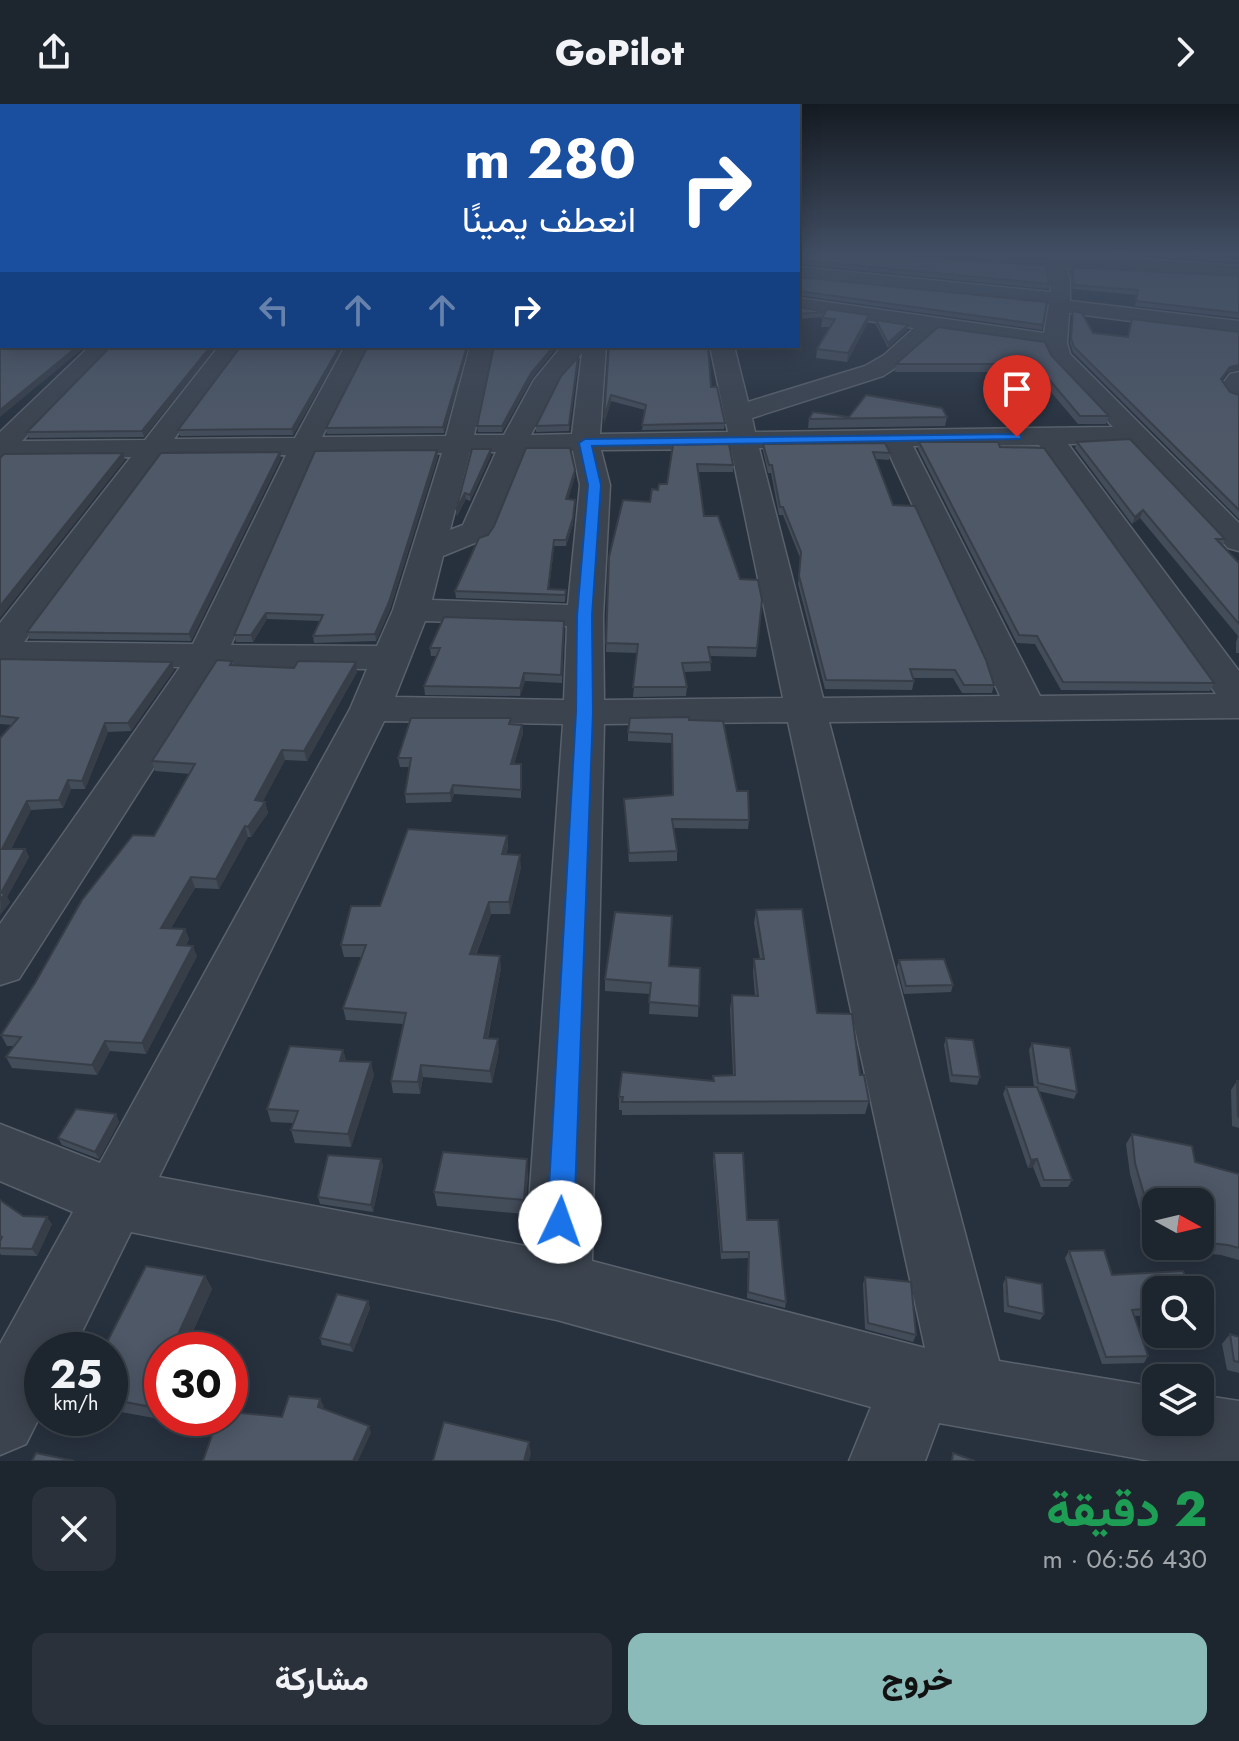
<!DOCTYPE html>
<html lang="ar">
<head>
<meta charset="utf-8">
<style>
  body { margin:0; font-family:Jost,Vazirmatn,sans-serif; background:#2a313a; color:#f1f3f6; direction:rtl; height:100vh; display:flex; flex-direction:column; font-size:30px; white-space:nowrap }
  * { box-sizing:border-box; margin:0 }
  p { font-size:26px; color:#a0a5aa }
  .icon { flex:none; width:44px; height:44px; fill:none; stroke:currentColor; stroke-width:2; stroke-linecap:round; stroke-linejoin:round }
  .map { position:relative; height:1357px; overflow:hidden; direction:ltr }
  .panel { display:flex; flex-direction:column; background:#1d252e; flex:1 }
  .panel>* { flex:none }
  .banner { position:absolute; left:0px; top:0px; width:800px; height:244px; box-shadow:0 4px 20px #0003,0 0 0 2px #3b424a; direction:rtl; background:#1a4fa0; color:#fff; overflow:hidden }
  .needle { width:52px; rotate:98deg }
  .controls { position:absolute; left:1142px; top:1084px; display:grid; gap:16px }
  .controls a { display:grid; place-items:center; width:72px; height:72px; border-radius:16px; background:#1d252e; box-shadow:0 4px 20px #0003,0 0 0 2px #3b424a; font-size:40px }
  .speed { position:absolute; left:24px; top:1228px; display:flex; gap:16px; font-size:40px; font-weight:700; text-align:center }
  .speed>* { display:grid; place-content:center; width:104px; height:104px; border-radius:50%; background:#1d252e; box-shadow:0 4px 20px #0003,0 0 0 2px #3b424a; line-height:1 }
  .speed small { font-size:20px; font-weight:400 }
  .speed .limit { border:12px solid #d22; background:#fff; color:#111 }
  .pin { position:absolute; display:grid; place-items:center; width:68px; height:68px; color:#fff; margin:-82px -34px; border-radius:50% 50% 50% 0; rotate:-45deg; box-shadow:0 0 8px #0007 }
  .pin .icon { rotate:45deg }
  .me { position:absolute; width:88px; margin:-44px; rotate:3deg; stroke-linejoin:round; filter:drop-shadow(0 0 6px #0008) }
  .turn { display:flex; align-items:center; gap:28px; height:168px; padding:0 32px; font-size:36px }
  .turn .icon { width:104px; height:104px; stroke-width:2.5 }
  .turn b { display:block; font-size:56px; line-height:68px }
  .lanes { display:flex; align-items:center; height:76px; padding:0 32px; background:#0003; justify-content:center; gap:40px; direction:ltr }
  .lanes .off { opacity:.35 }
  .round { display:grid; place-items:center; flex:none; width:84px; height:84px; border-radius:16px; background:#2a313a }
  .overview { display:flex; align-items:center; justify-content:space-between; height:136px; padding:0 32px }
  h1 { font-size:48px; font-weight:800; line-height:60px; color:#1e9e55 }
  .action { display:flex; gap:16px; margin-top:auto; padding:16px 32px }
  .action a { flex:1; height:92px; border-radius:16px; background:#8bbbb9; color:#111; font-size:32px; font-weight:800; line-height:92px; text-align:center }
  .action a+a { background:#2a313a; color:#f1f3f6 }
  header { display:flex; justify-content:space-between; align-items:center; height:104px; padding:0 32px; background:#1d252e; font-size:36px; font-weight:800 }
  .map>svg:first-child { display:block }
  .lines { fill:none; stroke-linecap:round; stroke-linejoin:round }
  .minor-casing { stroke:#59616c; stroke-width:3 }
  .minor { fill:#3b434e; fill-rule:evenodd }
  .wall { fill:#434c59; fill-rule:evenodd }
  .shaded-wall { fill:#373e48 }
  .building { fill:#4e5867; stroke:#373e48; stroke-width:2 }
  .route { fill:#1a73e8; stroke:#114b97; stroke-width:2 }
</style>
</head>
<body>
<header><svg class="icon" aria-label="forward" viewBox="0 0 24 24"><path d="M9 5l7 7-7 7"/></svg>GoPilot<svg class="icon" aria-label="share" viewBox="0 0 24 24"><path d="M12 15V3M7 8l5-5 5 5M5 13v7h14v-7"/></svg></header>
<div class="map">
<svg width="1239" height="1357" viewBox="0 0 1239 1357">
  <rect width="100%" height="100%" fill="#27313e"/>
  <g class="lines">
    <g class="minor-casing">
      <path id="minor" d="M904,149H1057L1239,162V174L1066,164L1070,175V197L1239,217V231L1069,209L1067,239L1070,250L1239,419V447L1228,444L1129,339L1068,340L1239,567V614L829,618L999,1257L1156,1283V1318H1200V1291L1239,1297V1357H1151L939,1319L925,1357H849L871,1303L557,1216L131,1128L73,1246H42V1308L26,1340L0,1351V1240L73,1108L0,1077V1020L100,1059L350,605L367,565L218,563L19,875L0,881V820L180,563L0,560V519L131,353L0,354V328L90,242H115L22,337L145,336L219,242H243L174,335L295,334L345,242H369L322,333L446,332L470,242H494L474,331H504L534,276L562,242H606L600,330L728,328L710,242H734L748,298L865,262L884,251L914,224L798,206V194L1044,229L1049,200L798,175V163L1051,188L1047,163L913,155ZM936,227L1045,243L1051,257L1113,323L755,328L752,314L883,272L900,261ZM582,249L572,330L531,331L559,276ZM1039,341L1216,590L1040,592L913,342ZM886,343L1000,592L823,594L759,344ZM731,345L783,594L604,596L603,512L610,381L601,346ZM524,347H573L580,381L568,501L432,496L443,452L487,434L492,427ZM470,348H496L463,421L450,426ZM442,349L393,506L377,542L231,541L314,350ZM286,351L193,540L24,538L161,352ZM425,517L567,522L564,596L395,593ZM384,617L563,620L526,1142L159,1073ZM788,618L925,1244L592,1157L604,620Z
        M2,214V228L0,229V215Z
        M1239,268V294L1230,291L1221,282L1230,270Z"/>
    </g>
    <use href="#minor" class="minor"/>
  </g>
  <path class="wall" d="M798,149L914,153L1049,180L1047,185L798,160Z
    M1103,149H1239V159Z
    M1072,163L1239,172V214L1135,202L1137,191L1073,185L1070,167Z
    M798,173L1047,198L1042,226L798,191Z
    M798,203L825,208L869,211L867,220L847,258L816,254L817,245L830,223H821L823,213L798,215Z
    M1073,207L1093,229L1128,233L1239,228V266L1228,268L1222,276L1230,288L1239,291V415L1073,248L1070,239Z
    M876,216L907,226L888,244L876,221Z
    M111,242H217L144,333L29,334L27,328Z
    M241,242H343L293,331L180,332L178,326Z
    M469,242L444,329L327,330L326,324Z
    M494,242H558L532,274L502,328H478L477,322Z
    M609,242L711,283L725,319L724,325L642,326L645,306L611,297L604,320Z
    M1051,251L1109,312L1106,320H1078L1034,268H895L896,260Z
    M578,253L569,327L536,328V322Z
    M849,313H947L945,322L808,324L809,315Z
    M919,338L1000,343L1214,579L1210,587L1061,586L1035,540L1017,539L918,345Z
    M1077,338L1225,435L1223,442L1239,459V549H1236V538L1238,532L1140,414L1132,420L1075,344Z
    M763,340L890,349L889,356L876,355L893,401L994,581L992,589H962L953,574H913L914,577L912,586L825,585L798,480L801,456L783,411H779L771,369H768L763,347Z
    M673,341L733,361V368H698L704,412L740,475L762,496L756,553L710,552L711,567L684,568L687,583L686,592L633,593L637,549L606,548L609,453L658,386L667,380Z
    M491,345V351L470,397L466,395L457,412L456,406Z
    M438,352L390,505L376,537L314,539L313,532L320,517L267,515L253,538H236L234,531Z
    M281,354L191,537L30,535L27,528Z
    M575,372L568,395L575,396L573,420L566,442H554L549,485L566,486L565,498L456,494L455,487Z
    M564,517L562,579L525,577L520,592L425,591L424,582L437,552H431L430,544Z
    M0,555L174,566L131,627L108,628L85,685H71L63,704L31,706L11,745H25L29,753L7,793L10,798L0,811V634L12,621L0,620Z
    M232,557L234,561L357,568L307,657L285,656L262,698H265L268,709L251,733H248L219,785L195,784L171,824L185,825L189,835L186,841L197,852L146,950L110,947L97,971L12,964L6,953L14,942H7L1,931L154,732L190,670L155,667L152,657Z
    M689,616L737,687L749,716L748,725L674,724L677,747V757L629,758L624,695L673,691L672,639L628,637V628Z
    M511,620L522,621L523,629L514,660H521V694L454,690L451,698L406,699L405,690L409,663H400L398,654Z
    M507,732L508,744L506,750L521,763L510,810H491L476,851L501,864L488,934L499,947L492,979L423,973L420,990L393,989L391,977L403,920L346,916L343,904L362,853H344L341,841L380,802Z
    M756,806L817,909L860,971L869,997L865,1010L622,1011V1006H619V993L713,977V972L733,971L730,905L732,891L755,892L753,868L754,855H760L754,819Z
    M899,856L953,881L951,888L904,890L897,863Z
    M669,862L700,864L698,913L649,910L650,890L605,887V875Z
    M946,934L980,973L977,981L950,978L944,941Z
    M1032,939L1077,988L1074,995L1038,987L1072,1076L1068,1083H1041L1033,1063L1028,1064L1003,990L1006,983H1034L1029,946Z
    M343,946L346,957L374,971L351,1043L295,1039L291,1026L293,1019L271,1018L267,1005Z
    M1237,977H1239V1024L1232,1022L1231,986Z
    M116,1010L119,1018L99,1055L62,1041L58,1034Z
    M1132,1030L1195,1058L1239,1070V1156L1221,1151L1150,1143L1130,1070L1126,1040ZM1156,1098H1200V1142H1156Z
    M714,1049L786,1198L785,1204L747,1194L748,1154L721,1155L713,1056Z
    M381,1055L383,1062L373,1108L320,1100L318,1093Z
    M528,1070L525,1110L437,1102L434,1088Z
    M0,1096L23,1112L52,1120L37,1152L1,1151L0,1149Z
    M1069,1147L1112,1171L1156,1186V1211L1134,1212L1148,1252L1144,1259L1102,1260L1065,1154Z
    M205,1172L212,1185L154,1314L110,1306V1246Z
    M865,1173L916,1231L913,1238L865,1225L863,1180Z
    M1006,1173L1044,1210L1040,1216L1004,1208L1003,1180Z
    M368,1197L370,1204L353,1248L322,1241L320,1234Z
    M1230,1230L1239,1233V1269L1227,1266L1222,1240Z"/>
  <path class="shaded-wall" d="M869,211L867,220L847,258L848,249Z
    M908,221L907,226L888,244V239Z
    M78,242H86L0,313V306Z
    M211,242H217L144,333L142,327Z
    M340,242H343L293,331L292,325Z
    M467,242H469L444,329L443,323Z
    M554,242H558L532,274L502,328V322L531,269Z
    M1239,261V266L1228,268L1219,280L1221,275L1230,263Z
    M611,291V297L604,320V314Z
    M491,345V351L470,397V391Z
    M437,346L438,352L390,505L376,537L375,530Z
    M280,348L281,354L191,537L189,530Z
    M123,349L125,356L0,514V502Z
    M575,366V372L566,401V395Z
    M465,389L466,395L457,412L456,406Z
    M575,396L573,420L566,442V436Z
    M1143,406L1140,414L1132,420L1135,413Z
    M554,436V442L548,492V485Z
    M266,509L267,515L253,538L251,531Z
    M172,558L174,566L131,627L128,619Z
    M356,558L357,568L307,657L304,647Z
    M524,569L525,577L520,592V584Z
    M105,619L108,628L85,685L82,677Z
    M522,621L523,629L512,668L511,660Z
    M282,646L285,656L258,707L255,696Z
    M68,676L71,685L63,704L59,696Z
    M453,681L454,690L451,698L450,689Z
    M27,697L31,706L6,754L2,745Z
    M265,698L268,709L251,733L248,723Z
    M245,722L248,733L219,785L216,775Z
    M507,732L508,744L503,762L502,750Z
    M25,745L29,753L7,793L10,798L0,811L1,789Z
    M520,751L521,763L510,810L509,798Z
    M191,773L195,784L165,834L161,824Z
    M489,798L491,810L471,862L470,850Z
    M185,825L189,835L181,852L177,841Z
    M193,842L197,852L146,950L142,939Z
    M500,852L501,864L485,946L484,934Z
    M498,935L499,947L492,979L490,967Z
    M105,937L110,947L97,971L92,961Z
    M343,946L347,959L340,957Z
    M371,958L374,971L351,1043L348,1030Z
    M421,961L423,973L420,990L418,978Z
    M116,1010L119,1018L99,1055L95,1048Z
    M381,1055L383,1062L373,1108L371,1101Z
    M527,1055L528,1070L525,1110L524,1096Z
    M1037,1055L1033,1063L1028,1064L1031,1056Z
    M47,1113L52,1120L37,1152L32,1145Z
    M205,1172L212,1185L184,1246H171Z
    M368,1197L370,1204L353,1248L350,1241Z
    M162,1266V1295L154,1314L146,1302Z
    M320,1295L324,1302L321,1310L318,1303Z
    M369,1322L371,1329L358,1357H353Z
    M529,1338L531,1350L529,1357H524Z"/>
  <path class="building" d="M0,149H2V209L0,208Z
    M798,149H908L914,153L1046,161L1049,180L798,156Z
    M1167,149H1239V154Z
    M1072,163L1239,172V209L1136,197L1138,186L1074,181Z
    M798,172V173L1047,198L1043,221L798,187Z
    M798,203L825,208L798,210Z
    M827,205L869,211L848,249L817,245L835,215L822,214Z
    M1073,207L1082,209L1093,229L1128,233L1132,215L1239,228V261L1230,263L1221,275L1230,288L1239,291V406L1074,243L1071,234Z
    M876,216L908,221L888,239Z
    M938,223L1045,238L1051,251L1109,312H1080L1036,260H896Z
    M2,224V242H78L0,306V225Z
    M111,242H211L142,327L27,328Z
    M241,242H340L292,325L178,326Z
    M368,242H467L443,323L326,324Z
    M494,242H554L531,269L502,322H477Z
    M609,242H708L711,283H717L725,319L642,321L646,301L611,291L604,314Z
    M578,253L569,321L536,322L561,272Z
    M866,291L942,304L947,313L809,315L813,308L849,313Z
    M1130,335L1225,435H1216L1239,459V520L1143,406L1135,413L1077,338Z
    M919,338H998L1000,343L1044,344L1214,579L1063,578L1037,532L1019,531Z
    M885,339L890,349L873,348L893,401L915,402L986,556L994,581H964L955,566L910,565L914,577L826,576L799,472L801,448L783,403H780L772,361H769L763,340Z
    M729,340L733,361L697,360L704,412H718L740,475L758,476L762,496L757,544L708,543L711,558L682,559L687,583H633L638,540L606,539L609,453L623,396L650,398L652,385L658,386L659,380H667L673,341Z
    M526,344H570L575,366L566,395L575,396L573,414L566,436H554L548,485L566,486L565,491L455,487L479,434L488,431L494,422Z
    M472,345H491L470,391L465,389L456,406Z
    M437,346L389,498L375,530L313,532L323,511L266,509L251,531H234L315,347Z
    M280,348L189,530L27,528L161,349Z
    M123,349L0,502V354L4,350Z
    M444,513L564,517L561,571L524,569L520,584L424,582L440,544H430Z
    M0,555L172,558L128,619H105L82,677L68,676L59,696L27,697L2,745H25L1,789H5L0,796V634L18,614L0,612Z
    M217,556L232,557L230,561L294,564L298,557L356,558L304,647L282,646L255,696L265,698L248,723L245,722L216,775L191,773L161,824L185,825L177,841L193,842L142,939L105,937L92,961L6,953L21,933L1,931L35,879L82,796L133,731L154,732L195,660L152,657Z
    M689,613V616L723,617L737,687H748L749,716L672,715L677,747L629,749L624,695L673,691L672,630L628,628L630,614Z
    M411,614H511L509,620L522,621L511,660H521V686L453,681L450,689L405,690L411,654H398Z
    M408,725L507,732L502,750L520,751L509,798H489L470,850L500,852L484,934L498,935L490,967L421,961L418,978L391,977L406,909L343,904L366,841H341L351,802H380Z
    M802,805L817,909L852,910L860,971H864L869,997L622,998L623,993H619L622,968L714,977L713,972L735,971L732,891L758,892L754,855H764L756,806Z
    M615,808L672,812L669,862L700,864L699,902L649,898L651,879L605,875Z
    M944,855L953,881L906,882L899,856Z
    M946,934L973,936L980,973L952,971Z
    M1032,939L1070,944L1077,988L1038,979Z
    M290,942L343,946L340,957L371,958L348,1030L291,1026L298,1007L267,1005Z
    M1237,977H1239V1013L1238,1012Z
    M1006,983H1037L1072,1076H1044L1037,1055L1031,1056Z
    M76,1005L116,1010L95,1048L58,1034Z
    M1132,1030L1192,1042L1195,1058L1239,1070V1144L1228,1141L1200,1138V1098H1156V1132L1135,1059Z
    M443,1048L527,1055L524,1096L434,1088Z
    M714,1049H743L747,1116H778L786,1198L748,1188L749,1148H722Z
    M328,1051L381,1055L371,1101L318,1093Z
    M0,1096L23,1112L47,1113L32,1145L0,1144V1137L2,1133L0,1132Z
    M1104,1146L1112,1171L1183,1167L1191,1186H1156V1204L1132,1206L1148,1252L1106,1253L1069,1147Z
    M146,1162L205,1172L171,1246H162V1266L146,1302L110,1295V1246H103Z
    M865,1173L911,1178L916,1231L868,1219Z
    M1006,1173L1042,1180L1044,1210L1008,1202Z
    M337,1190L368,1197L350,1241L320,1234Z
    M1230,1230L1239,1233V1258L1234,1257Z
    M289,1292L320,1295L318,1303L369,1322L353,1357H203L218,1314H230V1308L282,1313Z
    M444,1318L529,1338L524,1357H433Z
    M36,1349L74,1357H32Z
    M953,1349L975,1357H952Z"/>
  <linearGradient id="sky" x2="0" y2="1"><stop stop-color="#151b22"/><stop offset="0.44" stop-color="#414e63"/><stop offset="1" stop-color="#414e63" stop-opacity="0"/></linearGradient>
  <rect width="1239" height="339" fill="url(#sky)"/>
  <path class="route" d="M1017,330L1021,331V335L592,342L601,381L592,512L593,608L574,1118L570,1127L560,1131L551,1127L547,1118L576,608L577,512L588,381L579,339L585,335Z"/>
</svg>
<div class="controls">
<a><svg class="needle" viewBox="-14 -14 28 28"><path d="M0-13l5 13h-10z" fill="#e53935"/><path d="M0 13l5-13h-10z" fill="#a0a5aa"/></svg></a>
<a><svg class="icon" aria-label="search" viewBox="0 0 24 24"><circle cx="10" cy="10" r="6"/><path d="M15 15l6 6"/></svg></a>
<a><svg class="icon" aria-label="layers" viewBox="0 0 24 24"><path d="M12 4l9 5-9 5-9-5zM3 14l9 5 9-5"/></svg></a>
</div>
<div class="speed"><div>25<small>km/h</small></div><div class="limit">30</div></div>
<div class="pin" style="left:1017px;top:333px;background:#d93025"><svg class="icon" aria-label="arrive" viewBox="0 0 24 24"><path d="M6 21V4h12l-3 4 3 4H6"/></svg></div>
<svg class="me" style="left:560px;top:1118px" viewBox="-20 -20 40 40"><circle r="19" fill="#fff"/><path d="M0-13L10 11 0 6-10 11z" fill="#1a73e8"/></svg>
<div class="banner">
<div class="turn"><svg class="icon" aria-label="right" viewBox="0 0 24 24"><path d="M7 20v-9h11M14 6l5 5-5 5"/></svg><div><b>280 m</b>انعطف يمينًا</div></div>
<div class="lanes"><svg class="icon off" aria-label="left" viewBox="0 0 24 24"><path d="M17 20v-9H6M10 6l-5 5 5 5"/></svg><svg class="icon off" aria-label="ahead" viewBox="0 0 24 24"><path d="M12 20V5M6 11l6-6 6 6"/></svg><svg class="icon off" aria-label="ahead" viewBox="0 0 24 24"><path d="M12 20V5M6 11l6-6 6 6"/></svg><svg class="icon" aria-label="right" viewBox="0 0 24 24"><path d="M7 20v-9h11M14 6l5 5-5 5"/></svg></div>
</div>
</div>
<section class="panel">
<div class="overview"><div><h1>2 دقيقة</h1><p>430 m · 06:56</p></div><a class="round"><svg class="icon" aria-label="close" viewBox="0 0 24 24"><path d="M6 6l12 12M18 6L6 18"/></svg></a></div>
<div class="action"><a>خروج</a><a>مشاركة</a></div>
</section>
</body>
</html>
